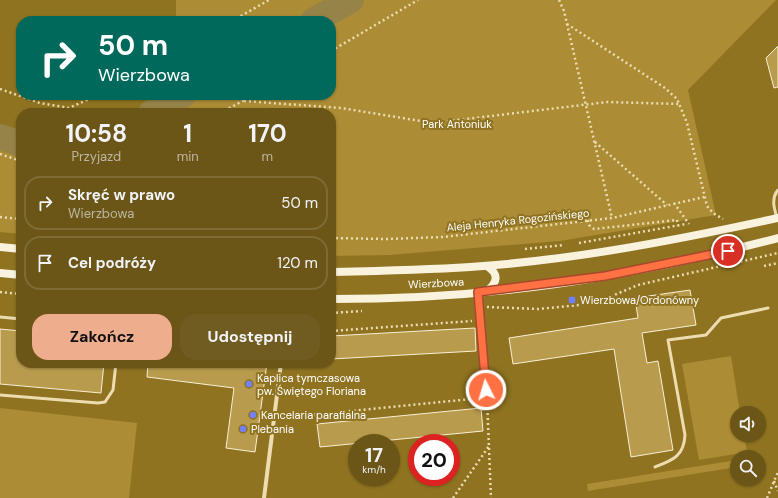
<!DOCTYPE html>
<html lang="pl">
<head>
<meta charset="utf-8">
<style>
  body { margin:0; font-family:"DM Sans",sans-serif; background:#705c21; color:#f1f3f6; height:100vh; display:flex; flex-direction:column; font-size:15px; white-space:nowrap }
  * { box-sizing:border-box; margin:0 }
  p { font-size:13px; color:#beb7a2 }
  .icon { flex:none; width:22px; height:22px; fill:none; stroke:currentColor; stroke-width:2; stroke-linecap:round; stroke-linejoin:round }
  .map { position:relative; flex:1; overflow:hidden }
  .panel { position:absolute; left:16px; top:108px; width:320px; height:260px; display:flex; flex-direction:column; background:#6b5618; border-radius:16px; box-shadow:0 1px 3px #0004 }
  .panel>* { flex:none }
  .guide { position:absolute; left:16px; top:16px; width:320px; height:84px; border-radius:16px; box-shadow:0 1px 3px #0004; background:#00695c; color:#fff; overflow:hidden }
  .buttons { position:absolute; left:730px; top:406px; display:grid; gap:8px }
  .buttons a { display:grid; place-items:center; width:36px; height:36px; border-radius:50%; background:#6b5618; box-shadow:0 1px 3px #0004; font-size:20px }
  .speed { position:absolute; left:348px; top:434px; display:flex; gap:8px; font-size:20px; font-weight:700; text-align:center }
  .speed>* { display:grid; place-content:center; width:52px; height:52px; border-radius:50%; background:#6b5618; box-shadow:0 1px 3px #0004; line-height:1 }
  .speed small { font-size:10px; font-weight:400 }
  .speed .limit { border:6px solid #d22; background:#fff; color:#111 }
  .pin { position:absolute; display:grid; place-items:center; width:34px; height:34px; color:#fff; margin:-17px; border:2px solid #fff; border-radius:50%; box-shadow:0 1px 4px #0007 }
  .me { position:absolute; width:44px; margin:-22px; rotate:355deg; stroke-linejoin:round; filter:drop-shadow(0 0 3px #0008) }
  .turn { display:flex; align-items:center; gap:14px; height:84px; padding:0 16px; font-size:18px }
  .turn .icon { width:52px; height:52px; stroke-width:2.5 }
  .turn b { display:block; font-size:28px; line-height:34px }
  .eta { display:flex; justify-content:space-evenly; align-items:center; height:68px; text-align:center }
  .eta b { font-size:24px; font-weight:700; line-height:28px }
  .cta { display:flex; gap:8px; margin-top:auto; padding:8px 16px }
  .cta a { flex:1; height:46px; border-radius:16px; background:#eead8d; color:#111; font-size:16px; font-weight:700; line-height:46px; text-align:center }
  .cta a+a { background:#705c21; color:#f1f3f6 }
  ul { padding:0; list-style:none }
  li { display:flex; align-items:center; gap:12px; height:54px; margin:0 8px 6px; padding:0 8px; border:2px solid #7e6c37; border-radius:16px }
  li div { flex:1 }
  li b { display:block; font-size:15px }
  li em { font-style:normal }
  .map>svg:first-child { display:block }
  .green { fill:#ac8c34 }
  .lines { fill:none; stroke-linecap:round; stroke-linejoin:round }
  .river { stroke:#968348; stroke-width:26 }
  .building { fill:#b89b4d; stroke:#f9efd5 }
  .path { stroke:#ecdcb0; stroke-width:2.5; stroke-dasharray:2 3; stroke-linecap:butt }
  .service { stroke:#ecdcb0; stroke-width:3 }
  .minor { stroke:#ecdcb0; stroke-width:4 }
  .secondary { stroke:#f9f2dc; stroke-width:8 }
  .route-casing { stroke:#a6492c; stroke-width:10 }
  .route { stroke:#ff7043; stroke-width:7 }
  .poi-dot { fill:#7180f9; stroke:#8f7320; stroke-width:1.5 }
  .labels { text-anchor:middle; stroke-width:4; stroke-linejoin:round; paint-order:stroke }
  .park-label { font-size:11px; fill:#fff; stroke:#8f7320 }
  .street-label { font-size:11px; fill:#fff; stroke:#8f7320 }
  .poi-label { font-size:11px; fill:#fff; stroke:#8f7320; text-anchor:start }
</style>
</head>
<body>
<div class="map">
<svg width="778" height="498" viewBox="0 0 778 498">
  <rect width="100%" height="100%" fill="#8f7320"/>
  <path class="green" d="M176,0H345L299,21H176Z
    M360,0H776L688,90L716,215L560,241L390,255L331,256V113H159L191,95H331V21H318Z
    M0,136L21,145V234L0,232Z
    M731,356L740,413H737V435H744L747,452L699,460L682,364Z
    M0,408L137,423L129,498H0Z
    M737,460V467L588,491L587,484Z"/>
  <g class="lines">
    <path class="river" d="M313,21L351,0
      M151,113L183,95
      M0,137L21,144"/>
  </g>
  <path class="building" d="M778,46V87L774,88L766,58Z
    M690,290L696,325L642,333L647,363L658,361L673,450L631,457L614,349L513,364L509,338L638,318L635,298Z
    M475,328L476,351L331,359V336Z
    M0,329L21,331V363H104L101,393L0,384Z
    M148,363H267L255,452L226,448L234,388L147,377Z
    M481,408L483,431L320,447L317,424Z"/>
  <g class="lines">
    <path class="path" d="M559,0L564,11L612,218
      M232,21L269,0
      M567,24L665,88L677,99L687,123L707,206L713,213L723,219
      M331,51L418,0
      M0,89L40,103L69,108L98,95
      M244,101L341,108L433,123L607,102L680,104
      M220,113L254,95
      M595,142L667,205
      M0,154L21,161
      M674,203L689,224
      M0,217L21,219
      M588,220L589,225L594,229L677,220L678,226
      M331,238L386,239L443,237L478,233L612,218L704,197
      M579,243L686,224
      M525,249L564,245
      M764,266L778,263
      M0,292L21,294
      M487,307L538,309L589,304L600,301L638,285L778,253
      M331,313L362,311
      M331,331L472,321
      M487,398L491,498
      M289,417L482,398
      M774,481L778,491
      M453,498L489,446
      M767,498L778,472"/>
    <path class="service" d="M777,218C774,208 771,198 778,190
      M478,294L486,390
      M0,317L21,319
      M0,395L98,403L105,402L113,390L116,363
      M655,467C673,460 684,456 685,435L668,340L706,335L721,318L768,308"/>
    <path class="minor" d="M264,498L281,363"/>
    <path class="secondary" d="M0,247L21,249
      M487,266C499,274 498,282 487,291
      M331,272C377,271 424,270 470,267C574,260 677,240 778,218
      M0,273L21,275
      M331,299C422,299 516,292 606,276C664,266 721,253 778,238"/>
  </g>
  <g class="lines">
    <g class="route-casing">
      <path id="route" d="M486,390L478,292L605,276L728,251"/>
    </g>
    <use href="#route" class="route"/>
  </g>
  <g class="poi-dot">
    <rect x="568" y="296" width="8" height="8" rx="2"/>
    <circle cx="249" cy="384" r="4"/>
    <circle cx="253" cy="415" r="4"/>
    <circle cx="243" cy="429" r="4"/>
  </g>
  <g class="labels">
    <g class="park-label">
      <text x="457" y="128">Park Antoniuk</text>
    </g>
    <g class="street-label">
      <text transform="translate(518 220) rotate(-6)" y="4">Aleja Henryka Rogozińskiego</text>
      <text transform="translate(436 283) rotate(-3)" y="4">Wierzbowa</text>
    </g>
    <g class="poi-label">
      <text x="580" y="304">Wierzbowa/Ordonówny</text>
      <text x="257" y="382">Kaplica tymczasowa<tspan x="257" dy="13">pw. Świętego Floriana</tspan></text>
      <text x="261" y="419">Kancelaria parafialna</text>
      <text x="251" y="433">Plebania</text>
    </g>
  </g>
</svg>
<div class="buttons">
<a><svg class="icon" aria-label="sound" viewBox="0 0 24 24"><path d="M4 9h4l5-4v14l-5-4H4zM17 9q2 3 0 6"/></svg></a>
<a><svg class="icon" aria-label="search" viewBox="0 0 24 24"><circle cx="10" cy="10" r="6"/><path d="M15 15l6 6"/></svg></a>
</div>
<div class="speed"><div>17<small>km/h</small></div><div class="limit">20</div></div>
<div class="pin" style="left:728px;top:251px;background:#d93025"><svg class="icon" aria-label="arrive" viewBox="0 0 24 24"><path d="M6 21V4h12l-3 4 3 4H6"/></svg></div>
<svg class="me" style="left:486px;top:390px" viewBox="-20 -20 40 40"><circle r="17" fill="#ff7043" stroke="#fff" stroke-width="3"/><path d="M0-11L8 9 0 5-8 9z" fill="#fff"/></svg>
<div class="guide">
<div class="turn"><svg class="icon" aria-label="right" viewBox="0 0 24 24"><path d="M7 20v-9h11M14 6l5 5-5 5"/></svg><div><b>50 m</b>Wierzbowa</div></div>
</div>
<section class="panel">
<div class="eta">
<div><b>10:58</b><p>Przyjazd</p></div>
<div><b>1</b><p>min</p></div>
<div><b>170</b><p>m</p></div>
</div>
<ul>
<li><svg class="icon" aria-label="right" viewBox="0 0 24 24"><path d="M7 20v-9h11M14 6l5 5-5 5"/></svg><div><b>Skręć w prawo</b><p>Wierzbowa</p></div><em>50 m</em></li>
<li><svg class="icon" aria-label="arrive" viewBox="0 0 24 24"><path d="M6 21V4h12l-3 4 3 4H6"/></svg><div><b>Cel podróży</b></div><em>120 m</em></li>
</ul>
<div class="cta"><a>Zakończ</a><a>Udostępnij</a></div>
</section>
</div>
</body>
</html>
